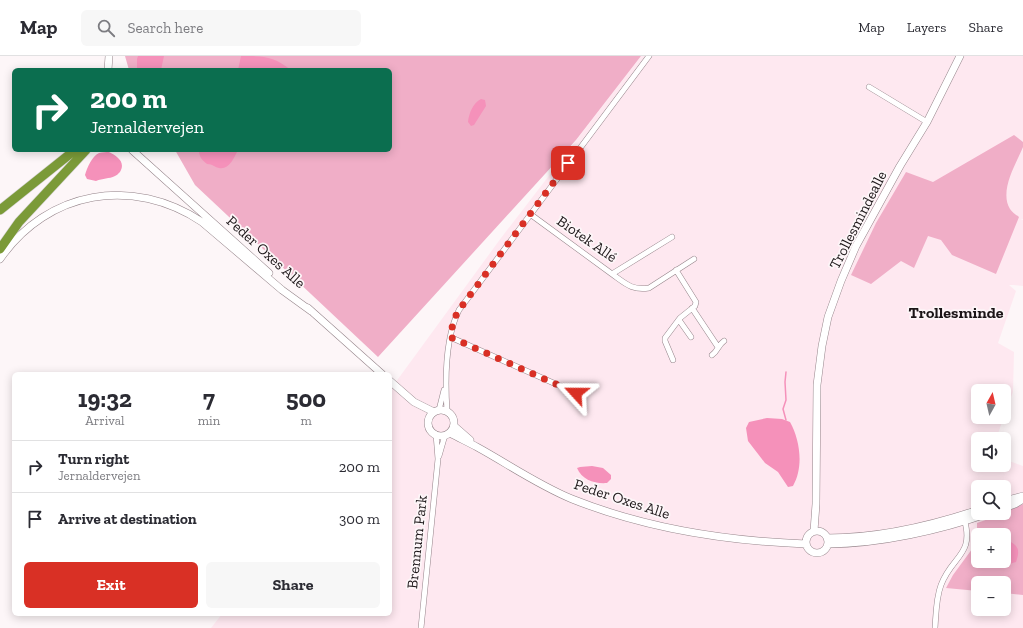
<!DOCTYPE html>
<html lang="en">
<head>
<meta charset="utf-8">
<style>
  body { margin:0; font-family:"Zilla Slab",serif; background:#f7f7f7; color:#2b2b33; height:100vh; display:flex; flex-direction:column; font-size:15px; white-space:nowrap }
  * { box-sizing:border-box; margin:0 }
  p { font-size:13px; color:#7c7c81 }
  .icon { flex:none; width:22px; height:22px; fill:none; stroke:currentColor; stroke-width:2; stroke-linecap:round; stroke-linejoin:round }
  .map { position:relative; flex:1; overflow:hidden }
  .sheet { position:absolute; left:12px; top:316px; width:380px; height:244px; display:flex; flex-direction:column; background:#fff; border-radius:6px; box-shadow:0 2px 10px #0003 }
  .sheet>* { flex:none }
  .top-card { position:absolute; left:12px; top:12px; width:380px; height:84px; border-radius:6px; box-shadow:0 2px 10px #0003; background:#0b6e4f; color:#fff; overflow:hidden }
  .needle { width:26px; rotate:8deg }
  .fabs { position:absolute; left:971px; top:328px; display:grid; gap:8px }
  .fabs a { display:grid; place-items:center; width:40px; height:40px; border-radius:6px; background:#fff; box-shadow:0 2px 10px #0003; font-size:20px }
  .pin { position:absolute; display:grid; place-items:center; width:34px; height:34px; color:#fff; margin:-17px; border-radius:8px; box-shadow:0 2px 6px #0006 }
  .me { position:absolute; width:44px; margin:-22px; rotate:294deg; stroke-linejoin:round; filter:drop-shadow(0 0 3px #0008) }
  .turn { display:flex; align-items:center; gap:14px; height:84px; padding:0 12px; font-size:18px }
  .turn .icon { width:52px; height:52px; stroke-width:2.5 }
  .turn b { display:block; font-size:28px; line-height:34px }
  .eta { display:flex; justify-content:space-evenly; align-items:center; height:68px; text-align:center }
  .eta b { font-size:24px; font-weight:700; line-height:28px }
  .action { display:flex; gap:8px; margin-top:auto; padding:8px 12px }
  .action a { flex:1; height:46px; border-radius:6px; background:#d93025; color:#fff; font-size:16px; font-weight:700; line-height:46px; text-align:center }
  .action a+a { background:#f7f7f7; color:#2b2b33 }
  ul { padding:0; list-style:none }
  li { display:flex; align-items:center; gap:12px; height:52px; padding:0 12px; border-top:1px solid #e1e1e2 }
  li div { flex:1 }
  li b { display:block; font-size:15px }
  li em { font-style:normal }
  header { display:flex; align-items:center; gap:24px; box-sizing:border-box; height:56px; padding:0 20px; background:#fff; border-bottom:1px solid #e1e1e2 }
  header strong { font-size:19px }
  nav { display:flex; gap:22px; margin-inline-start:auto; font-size:14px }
  .search { width:280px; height:36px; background:#f7f7f7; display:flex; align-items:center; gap:10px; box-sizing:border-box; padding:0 14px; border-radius:6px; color:#7c7c81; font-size:15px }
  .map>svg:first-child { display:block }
  .built { fill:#fee8f0; fill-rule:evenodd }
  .green { fill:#f0aec7; fill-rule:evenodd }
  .water { fill:#f591ba }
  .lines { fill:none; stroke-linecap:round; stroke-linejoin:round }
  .stream { stroke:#f591ba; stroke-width:1.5 }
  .street-casing { stroke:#948389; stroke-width:6 }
  .secondary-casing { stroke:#948389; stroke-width:8 }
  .highway-casing { stroke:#d6d5d5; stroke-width:10 }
  .street { stroke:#fff; stroke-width:5 }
  .secondary { stroke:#fff; stroke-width:7 }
  .highway { stroke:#7b9a38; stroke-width:9 }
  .route { stroke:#d93025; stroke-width:7; stroke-dasharray:0 12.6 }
  .labels { text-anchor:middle; stroke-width:3.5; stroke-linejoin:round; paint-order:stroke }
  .street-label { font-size:15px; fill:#1c1618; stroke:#fdf6f8 }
  .neighbourhood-label { font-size:16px; font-weight:bold; fill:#1c1618; stroke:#fdf6f8 }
</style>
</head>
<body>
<header>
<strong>Map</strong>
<div class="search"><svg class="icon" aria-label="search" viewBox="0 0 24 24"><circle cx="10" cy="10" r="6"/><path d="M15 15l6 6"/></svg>Search here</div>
<nav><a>Map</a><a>Layers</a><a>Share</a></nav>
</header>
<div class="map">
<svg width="1023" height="572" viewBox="0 0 1023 572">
  <rect width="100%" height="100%" fill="#fdf6f8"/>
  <path class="built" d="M641,0H1023V163H1021L1023,164V230L1014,229H1009L1016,235L998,287L1014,296L1013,336L996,383H978V409H1004V403L1023,410V572H211L222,558H390V334L501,182ZM978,335H1004V361H978ZM978,431H1004V457H978ZM978,479H1004V505H978ZM978,527H1004V553H978Z"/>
  <path class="green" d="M125,0H641L576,84L378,301L195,129L175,94H390V14H129Z
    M1014,79L1023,86V91C1016,108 999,135 1010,153C1012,156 1016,159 1019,161L996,218L952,199L941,184L928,180L914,212L901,205L871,228L851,219L876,167L906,116L933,126Z
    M1023,448V539L1004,537V527H978V535L946,532L953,519L975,489L977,478V467L997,460ZM978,479H1004V505H978Z"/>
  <path class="water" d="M138,0H164L161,14H137V3Z
    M241,0C263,0 274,0 291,14H238Z
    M481,43L485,44L486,50L474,69L471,70L468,66C469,57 473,47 481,43Z
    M199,94H237V96C234,102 229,114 219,112C214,111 213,108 207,108C202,104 199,101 199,94Z
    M109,96C117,100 126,106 120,116C118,118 117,119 115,120C109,123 103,122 96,125L87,123L85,119C87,112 92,100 99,97C102,96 106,96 109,96Z
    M767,362L782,363L790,366C800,384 804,411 793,430L788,431L778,416L765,407L748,385L746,372L749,366Z
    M592,410L603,412L611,419V423L607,427C595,428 582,424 577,412L580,411Z
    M1007,486H1011C1020,491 1019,497 1016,506C1009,508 1005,511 1000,505H1004V490Z"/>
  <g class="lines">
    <path class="stream" d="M786,364L783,353L786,344L785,326L786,316"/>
    <g class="street-casing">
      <path id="street" d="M869,31L927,66
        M530,158L612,218L672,181
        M612,218C625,227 632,235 649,232L694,203
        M692,252L718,291
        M679,264L691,281
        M450,281L576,337
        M712,299C718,295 718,289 724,285
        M673,304L665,285V282L680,262L695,250L696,246L676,214
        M439,354L444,334
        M447,355C445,324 445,282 459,254L649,0
        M439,400L445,379
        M421,572L438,403L436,378
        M935,572C936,558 936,542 941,529C952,499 975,500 964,462"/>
    </g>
    <g class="secondary-casing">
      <path id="secondary" d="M108,14L109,0
        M132,94L269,217
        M0,203C48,134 133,120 202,166L282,234L311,255
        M308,252L382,318
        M390,325L414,346L434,356
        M428 367a13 13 0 1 1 26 0a13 13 0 1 1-26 0Z
        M454,370L470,384
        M450,377C459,382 468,386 477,391C508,408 538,429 572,443C647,473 726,485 806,488
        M1004,445L1023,440
        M1004,452L1015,448L1023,443
        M814,475L816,448L817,329L822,290L828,261L841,225L856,190L900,110L927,66L960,0
        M806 486a11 11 0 1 1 22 0a11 11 0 1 1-22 0Z
        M827,482C878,482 930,470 978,454
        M828,488C879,488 941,474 989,457"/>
    </g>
    <g class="highway-casing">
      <path id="highway" d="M0,154L75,94
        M0,193L19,166L86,94"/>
    </g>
    <use href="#street" class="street"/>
    <use href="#secondary" class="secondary"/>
    <use href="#highway" class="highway"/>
  </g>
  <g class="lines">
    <path class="route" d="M568,107L459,254L454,263L450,281L576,337"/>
  </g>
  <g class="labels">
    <g class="street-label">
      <text transform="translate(858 164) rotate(-63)" y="5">Trollesmindealle</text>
      <text transform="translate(587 183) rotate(35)" y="5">Biotek Allé</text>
      <text transform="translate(266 196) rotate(42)" y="5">Peder Oxes Alle</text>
      <text transform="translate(622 443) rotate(18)" y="5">Peder Oxes Alle</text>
      <text transform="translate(417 486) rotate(-84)" y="5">Brennum Park</text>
    </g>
    <g class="neighbourhood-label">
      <text x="956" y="262">Trollesminde</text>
    </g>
  </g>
</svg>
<div class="fabs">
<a><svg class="needle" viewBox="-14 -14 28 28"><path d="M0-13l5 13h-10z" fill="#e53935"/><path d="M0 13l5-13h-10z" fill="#7c7c81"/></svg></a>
<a><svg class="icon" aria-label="sound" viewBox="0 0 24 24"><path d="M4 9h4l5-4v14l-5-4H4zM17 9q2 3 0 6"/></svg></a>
<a><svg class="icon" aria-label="search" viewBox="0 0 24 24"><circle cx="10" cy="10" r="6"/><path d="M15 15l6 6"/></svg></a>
<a>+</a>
<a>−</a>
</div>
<div class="pin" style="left:568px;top:107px;background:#d93025"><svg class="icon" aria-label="arrive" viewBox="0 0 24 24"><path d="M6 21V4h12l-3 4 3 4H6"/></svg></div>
<svg class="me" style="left:576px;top:337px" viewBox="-20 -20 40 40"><path d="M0-17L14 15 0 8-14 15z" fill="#d93025" stroke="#fff" stroke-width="4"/></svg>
<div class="top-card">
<div class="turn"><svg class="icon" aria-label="right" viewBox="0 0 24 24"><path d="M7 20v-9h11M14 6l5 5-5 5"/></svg><div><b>200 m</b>Jernaldervejen</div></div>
</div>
<section class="sheet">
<div class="eta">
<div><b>19:32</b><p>Arrival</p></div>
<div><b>7</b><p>min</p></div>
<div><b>500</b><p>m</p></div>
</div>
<ul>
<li><svg class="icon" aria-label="right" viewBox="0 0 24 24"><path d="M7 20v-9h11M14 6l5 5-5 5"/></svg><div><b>Turn right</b><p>Jernaldervejen</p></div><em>200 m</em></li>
<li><svg class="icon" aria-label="arrive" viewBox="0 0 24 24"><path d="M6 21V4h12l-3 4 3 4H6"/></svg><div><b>Arrive at destination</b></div><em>300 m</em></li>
</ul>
<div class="action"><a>Exit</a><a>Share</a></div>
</section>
</div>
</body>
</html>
